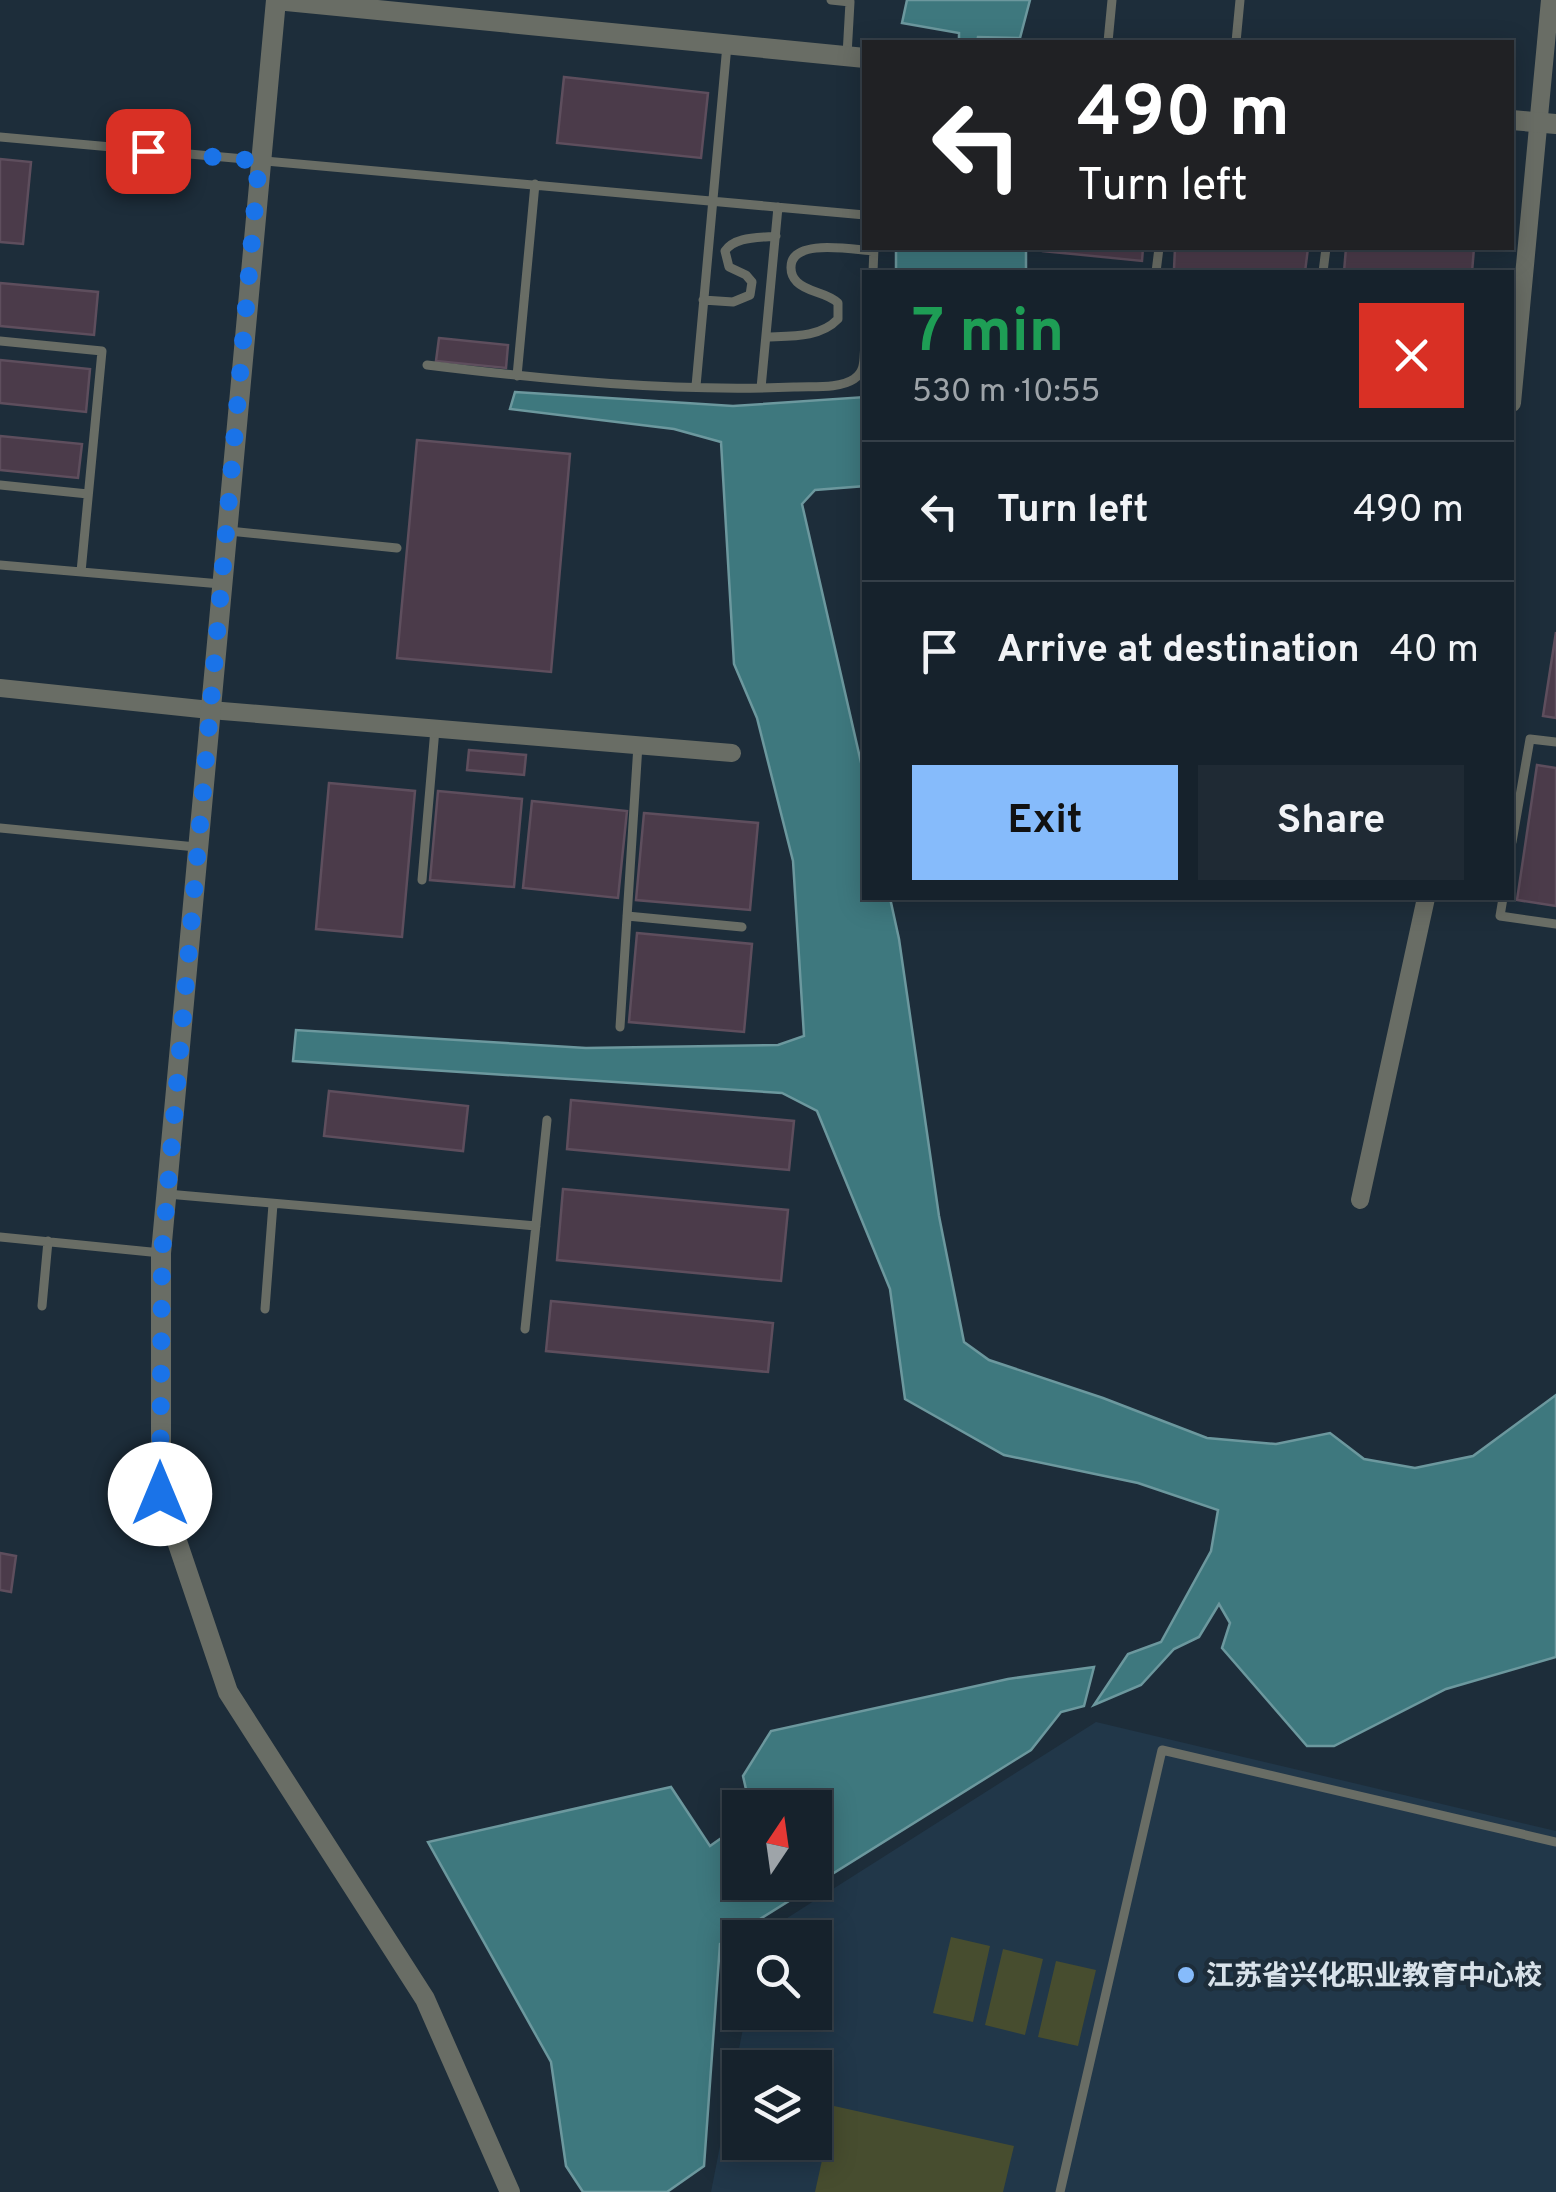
<!DOCTYPE html>
<html lang="en">
<head>
<meta charset="utf-8">
<style>
  body { margin:0; font-family:Overpass,"Noto Sans SC",sans-serif; background:#1f2a34; color:#f1f3f6; height:100vh; display:flex; flex-direction:column; font-size:38px; white-space:nowrap }
  * { box-sizing:border-box; margin:0 }
  p { font-size:32px; color:#9ea4a9 }
  .icon { flex:none; width:55px; height:55px; fill:none; stroke:currentColor; stroke-width:2; stroke-linecap:round; stroke-linejoin:round }
  .map { position:relative; flex:1; overflow:hidden }
  .panel { position:absolute; left:862px; top:270px; width:652px; height:630px; display:flex; flex-direction:column; background:#16222c; border-radius:0px; box-shadow:0 5px 25px #0003,0 0 0 2px #353f48 }
  .panel>* { flex:none }
  .hud { position:absolute; left:862px; top:40px; width:652px; height:210px; border-radius:0px; box-shadow:0 5px 25px #0003,0 0 0 2px #353f48; background:#202124; color:#fff; overflow:hidden }
  .needle { width:65px; rotate:13deg }
  .tools { position:absolute; left:722px; top:1790px; display:grid; gap:20px }
  .tools a { display:grid; place-items:center; width:110px; height:110px; border-radius:0px; background:#16222c; box-shadow:0 5px 25px #0003,0 0 0 2px #353f48; font-size:50px }
  .pin { position:absolute; display:grid; place-items:center; width:85px; height:85px; color:#fff; margin:-42px; border-radius:20px; box-shadow:0 5px 15px #0006 }
  .me { position:absolute; width:110px; margin:-55px; rotate:0deg; stroke-linejoin:round; filter:drop-shadow(0 0 8px #0008) }
  .turn { display:flex; align-items:center; gap:35px; height:210px; padding:0 50px; font-size:45px }
  .turn .icon { width:130px; height:130px; stroke-width:2.5 }
  .turn b { display:block; font-size:70px; line-height:85px }
  .round { display:grid; place-items:center; flex:none; width:105px; height:105px; border-radius:0px; background:#1f2a34 }
  .headline { display:flex; align-items:center; justify-content:space-between; height:170px; padding:0 50px }
  h1 { font-size:60px; font-weight:700; line-height:75px; color:#1e9e55 }
  .cta { display:flex; gap:20px; margin-top:auto; padding:20px 50px }
  .cta a { flex:1; height:115px; border-radius:0px; background:#86bbfb; color:#111; font-size:40px; font-weight:700; line-height:115px; text-align:center }
  .cta a+a { background:#1f2a34; color:#f1f3f6 }
  ul { padding:0; list-style:none }
  li { display:flex; align-items:center; gap:30px; height:140px; padding:0 50px; border-top:2px solid #353f48 }
  li div { flex:1 }
  li b { display:block; font-size:38px }
  li em { font-style:normal }
  .map>svg:first-child { display:block }
  .built { fill:#213749; fill-rule:evenodd }
  .green { fill:#474d2f }
  .water { fill:#3e787e; stroke:#6c989e; stroke-width:2.5 }
  .building { fill:#4b3b4a; stroke:#5e4e5d; stroke-width:2.5 }
  .lines { fill:none; stroke-linecap:round; stroke-linejoin:round }
  .service { stroke:#696d65; stroke-width:9 }
  .minor { stroke:#696d65; stroke-width:18 }
  .tertiary { stroke:#696d65; stroke-width:20 }
  .route { stroke:#1a73e8; stroke-width:18; stroke-dasharray:0 32.4 }
  .poi-dot { fill:#86bbfb; stroke:#1d2d3a; stroke-width:4 }
  .labels { text-anchor:middle; stroke-width:9; stroke-linejoin:round; paint-order:stroke }
  .poi-label { font-size:28px; font-weight:bold; fill:#d8e2ea; stroke:#1d2d3a; text-anchor:start }
</style>
</head>
<body>
<div class="map">
<svg width="1556" height="2192" viewBox="0 0 1556 2192">
  <rect width="100%" height="100%" fill="#1d2d3a"/>
  <path class="built" d="M1096,1722L1556,1831V2192H711L746,2013L815,2012V1938L761,1937L762,1934ZM740,2068H815V2142H740Z"/>
  <path class="green" d="M951,1937L990,1946L973,2022L933,2013Z
    M1003,1949L1043,1959L1025,2035L985,2025Z
    M1056,1961L1096,1970L1078,2046L1038,2037Z
    M834,2106L1014,2146L1003,2192H815Z"/>
  <path class="water" d="M907,0H1030L1020,38L978,37L977,42H959V33L902,23Z
    M896,248H1026V272H896Z
    M515,392L733,406L865,397V486L815,490L802,504L865,780V898H890L899,939L939,1216L964,1342L989,1360L1103,1398L1207,1438L1276,1444L1330,1433L1364,1459L1415,1468L1473,1456L1556,1395V1657L1446,1689L1334,1746H1307L1222,1648L1230,1623L1219,1604L1199,1637L1174,1649L1141,1685L1094,1705L1128,1654L1161,1642L1211,1551L1218,1510L1138,1483L1004,1455L905,1399L890,1289L817,1111L782,1093L293,1061L296,1030L586,1048L778,1045L804,1036L793,861L757,718L734,664L721,442L674,429L510,409Z
    M1094,1667L1084,1706L1061,1712L1031,1750L720,1944L704,2166L667,2192H583L566,2166L551,2062L428,1842L671,1787L710,1846L740,1825V1882H815V1808L750,1807L743,1776L771,1731L1008,1679Z"/>
  <path class="building" d="M564,77L708,93L701,158L557,143Z
    M0,159L31,162L23,244L0,242Z
    M1043,248H1143L1142,261L1043,251Z
    M1175,248H1308L1305,272L1174,269Z
    M1346,248H1474L1472,272H1344Z
    M0,283L98,292L94,335L0,326Z
    M439,338L508,345L506,368L436,361Z
    M0,360L90,369L86,412L0,403Z
    M0,436L82,444L78,478L0,470Z
    M417,440L570,454L551,672L397,658Z
    M1556,632V718L1543,716Z
    M469,750L526,755L524,775L467,770Z
    M1537,765L1556,768V906L1517,900Z
    M329,783L415,791L402,937L316,929Z
    M438,791L522,799L514,887L430,880Z
    M532,801L627,811L618,898L523,888Z
    M644,813L758,823L750,910L636,900Z
    M637,933L752,944L744,1032L629,1022Z
    M329,1091L468,1106L463,1151L324,1136Z
    M571,1100L794,1121L789,1170L567,1149Z
    M563,1189L788,1210L781,1281L557,1260Z
    M551,1301L773,1323L768,1372L546,1351Z
    M0,1553L16,1556L11,1592L0,1590Z"/>
  <g class="lines">
    <path class="service" d="M831,0L850,2L847,55
      M1108,42L1112,0
      M1236,42L1240,0
      M0,137L865,215
      M873,272L874,248
      M1156,272L1159,248
      M1323,272L1326,248
      M703,300L733,302L750,295L752,282L746,275L729,267L725,251C735,236 759,238 776,236
      M766,337C791,336 820,338 838,319V303C827,292 808,293 797,282C793,278 791,273 791,268C790,237 854,250 874,251
      M0,341L102,351L81,572
      M427,365C548,380 673,392 794,387C813,386 839,389 854,379C867,370 863,357 865,345
      M517,376L535,184
      M696,386L727,45
      M761,388L778,207
      M0,485L88,494
      M229,531L397,548
      M0,565L221,584
      M0,828L196,847
      M1512,842L1530,739L1556,742
      M422,880L435,729
      M1503,898L1500,916L1556,924
      M627,916L742,927
      M620,1027L638,745
      M167,1194L536,1226
      M0,1237L161,1253
      M42,1306L48,1241
      M265,1309L273,1204
      M525,1329L547,1120
      M1060,2192L1162,1750L1556,1842"/>
    <path class="minor" d="M1512,403L1550,0
      M0,688L210,710L732,753
      M1360,1200L1426,898"/>
    <path class="tertiary" d="M276,0L161,1253V1494L228,1692L425,1999L510,2192
      M276,0L865,58
      M1512,120L1556,124"/>
  </g>
  <g class="lines">
    <path class="route" d="M148,151L259,161L162,1253L160,1494"/>
  </g>
  <circle class="poi-dot" cx="1186" cy="1975" r="10"/>
  <g class="labels">
    <g class="poi-label">
      <text x="1206" y="1985">江苏省兴化职业教育中心校</text>
    </g>
  </g>
</svg>
<div class="tools">
<a><svg class="needle" viewBox="-14 -14 28 28"><path d="M0-13l5 13h-10z" fill="#e53935"/><path d="M0 13l5-13h-10z" fill="#9ea4a9"/></svg></a>
<a><svg class="icon" aria-label="search" viewBox="0 0 24 24"><circle cx="10" cy="10" r="6"/><path d="M15 15l6 6"/></svg></a>
<a><svg class="icon" aria-label="layers" viewBox="0 0 24 24"><path d="M12 4l9 5-9 5-9-5zM3 14l9 5 9-5"/></svg></a>
</div>
<div class="pin" style="left:148px;top:151px;background:#d93025"><svg class="icon" aria-label="arrive" viewBox="0 0 24 24"><path d="M6 21V4h12l-3 4 3 4H6"/></svg></div>
<svg class="me" style="left:160px;top:1494px" viewBox="-20 -20 40 40"><circle r="19" fill="#fff"/><path d="M0-13L10 11 0 6-10 11z" fill="#1a73e8"/></svg>
<div class="hud">
<div class="turn"><svg class="icon" aria-label="left" viewBox="0 0 24 24"><path d="M17 20v-9H6M10 6l-5 5 5 5"/></svg><div><b>490 m</b>Turn left</div></div>
</div>
<section class="panel">
<div class="headline"><div><h1>7 min</h1><p>530 m · 10:55</p></div><a class="round" style="background:#d93025;color:#fff"><svg class="icon" aria-label="close" viewBox="0 0 24 24"><path d="M6 6l12 12M18 6L6 18"/></svg></a></div>
<ul>
<li><svg class="icon" aria-label="left" viewBox="0 0 24 24"><path d="M17 20v-9H6M10 6l-5 5 5 5"/></svg><div><b>Turn left</b></div><em>490 m</em></li>
<li><svg class="icon" aria-label="arrive" viewBox="0 0 24 24"><path d="M6 21V4h12l-3 4 3 4H6"/></svg><div><b>Arrive at destination</b></div><em>40 m</em></li>
</ul>
<div class="cta"><a>Exit</a><a>Share</a></div>
</section>
</div>
</body>
</html>
